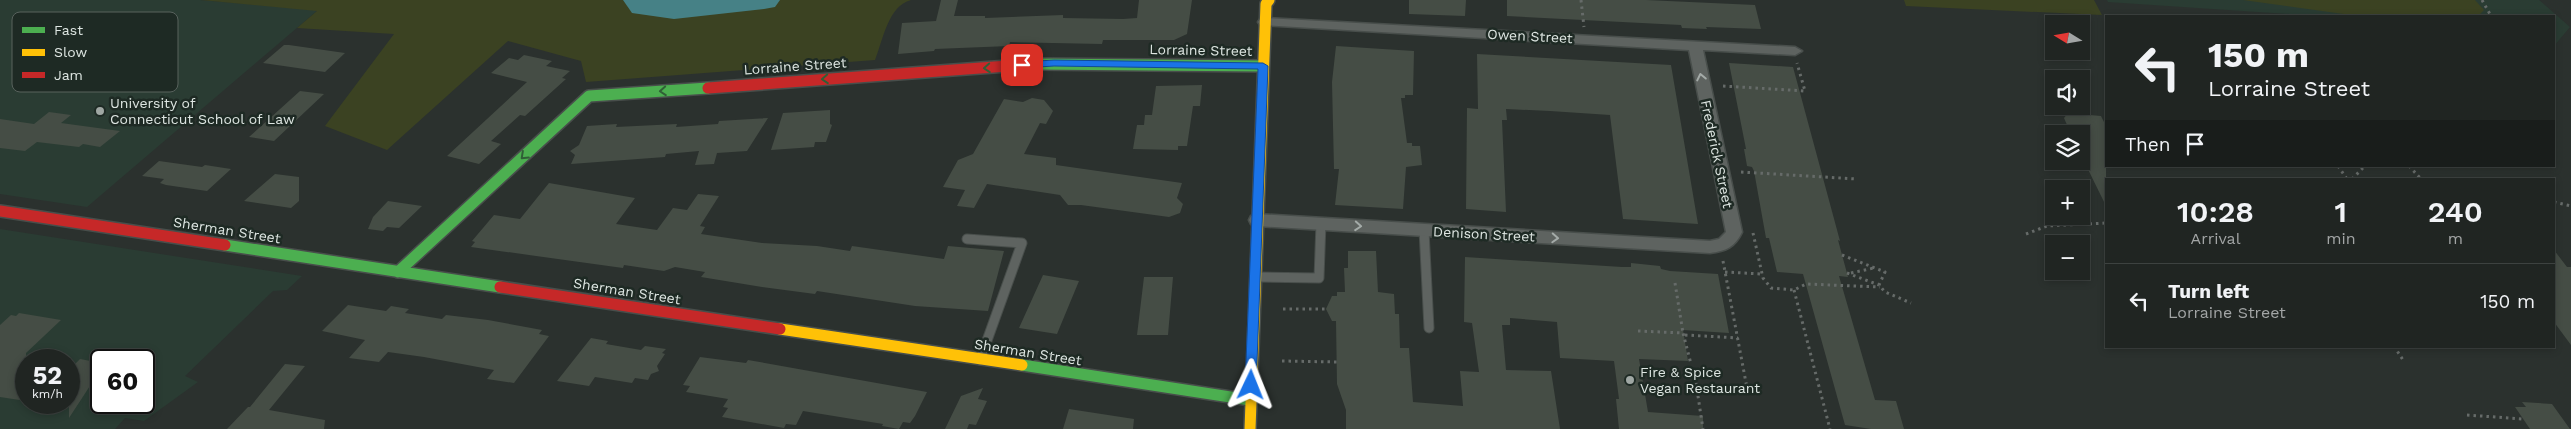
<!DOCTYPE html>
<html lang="en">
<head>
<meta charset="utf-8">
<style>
  body { margin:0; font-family:"Work Sans",sans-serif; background:#282d2a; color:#f1f3f6; height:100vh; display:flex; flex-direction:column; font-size:19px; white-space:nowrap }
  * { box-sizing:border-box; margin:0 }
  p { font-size:16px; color:#a2a5a5 }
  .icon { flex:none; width:28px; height:28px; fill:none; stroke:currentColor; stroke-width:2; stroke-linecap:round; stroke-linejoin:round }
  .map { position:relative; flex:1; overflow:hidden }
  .sheet { position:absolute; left:2105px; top:178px; width:450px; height:170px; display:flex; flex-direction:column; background:#202522; border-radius:0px; box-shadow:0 2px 8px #0003,0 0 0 1px #3d4240 }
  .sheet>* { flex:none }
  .hud { position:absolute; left:2105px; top:15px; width:450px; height:152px; border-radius:0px; box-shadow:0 2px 8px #0003,0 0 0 1px #3d4240; background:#202522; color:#f1f3f6; overflow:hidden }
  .needle { width:32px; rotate:281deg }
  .tools { position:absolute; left:2045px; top:15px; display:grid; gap:10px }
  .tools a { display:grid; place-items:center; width:45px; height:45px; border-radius:0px; background:#202522; box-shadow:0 2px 8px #0003,0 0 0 1px #3d4240; font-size:25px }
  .speed { position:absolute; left:15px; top:349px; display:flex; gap:10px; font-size:25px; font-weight:700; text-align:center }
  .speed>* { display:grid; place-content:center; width:65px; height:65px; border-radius:50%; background:#202522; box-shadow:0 2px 8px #0003,0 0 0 1px #3d4240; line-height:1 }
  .speed small { font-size:12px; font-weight:400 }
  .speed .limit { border:2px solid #111; border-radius:8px; background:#fff; color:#111 }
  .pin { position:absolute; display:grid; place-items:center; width:42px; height:42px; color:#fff; margin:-21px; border-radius:10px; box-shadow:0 2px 8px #0006 }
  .me { position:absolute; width:55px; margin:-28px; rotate:2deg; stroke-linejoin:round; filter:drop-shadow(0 0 4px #0008) }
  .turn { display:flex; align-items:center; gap:18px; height:105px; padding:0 20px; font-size:22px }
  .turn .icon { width:65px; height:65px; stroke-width:2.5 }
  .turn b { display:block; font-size:35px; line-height:42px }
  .then { display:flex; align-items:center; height:48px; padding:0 20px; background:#0003; gap:10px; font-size:19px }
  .eta { display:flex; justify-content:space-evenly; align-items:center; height:85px; text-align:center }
  .eta b { font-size:30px; font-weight:600; line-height:35px }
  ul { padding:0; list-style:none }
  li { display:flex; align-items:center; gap:15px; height:75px; padding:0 20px; border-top:1px solid #3d4240 }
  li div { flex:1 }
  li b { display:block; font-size:19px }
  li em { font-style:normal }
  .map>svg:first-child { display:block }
  .built { fill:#2a3c33; fill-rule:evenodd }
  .green { fill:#3b4222 }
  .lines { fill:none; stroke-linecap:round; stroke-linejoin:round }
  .river { fill:#468186; fill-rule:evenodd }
  .building { fill:#454d45 }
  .lane-casing { stroke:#484e4b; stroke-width:11 }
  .street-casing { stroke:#484e4b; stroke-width:3 }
  .fast-casing { stroke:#484e4b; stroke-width:14 }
  .slow-casing { stroke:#484e4b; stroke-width:14 }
  .jam-casing { stroke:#484e4b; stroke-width:14 }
  .path { stroke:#666b69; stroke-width:3; stroke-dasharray:2.5 4; stroke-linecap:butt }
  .lane { stroke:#5e6360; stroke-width:9 }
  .street { fill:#5e6360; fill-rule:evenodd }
  .fast { stroke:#4caf50; stroke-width:11 }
  .slow { stroke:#ffc107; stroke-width:11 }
  .jam { stroke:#c62828; stroke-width:11 }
  .oneway { stroke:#305f36 }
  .oneway2 { stroke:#a4aba8 }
  .route { fill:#1a73e8; stroke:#114b97 }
  .poi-dot { fill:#9fa7a3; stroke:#1e2a24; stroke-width:2 }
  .labels { text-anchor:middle; stroke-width:5; stroke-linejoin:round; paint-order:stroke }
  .street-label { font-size:14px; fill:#dee6e2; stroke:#1e2a24 }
  .poi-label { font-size:14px; fill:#dee6e2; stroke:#1e2a24; text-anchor:start }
  .key { fill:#1e2a24; stroke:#58625d; stroke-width:1 }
  .key-label { font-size:14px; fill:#dee6e2 }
</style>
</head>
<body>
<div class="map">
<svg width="2571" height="429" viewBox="0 0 2571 429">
  <rect width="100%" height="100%" fill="#2b312e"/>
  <path class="built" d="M0,0H200L318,10L87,207L0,194Z
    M2107,0H2539L2570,27L2554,46V16H2291L2289,14L2108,2Z
    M0,229L302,276L287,290L273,291L185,376L198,382L144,421L125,418L115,429H0ZM26,360H69V402H26ZM101,360H144V402H101Z"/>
  <path class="green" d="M201,0H911C888,6 883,40 875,60L586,82L581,61L508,41L387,150L325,126L394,34L297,28L317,11Z
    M1904,0H2094L2102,15L1906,6Z
    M2243,0H2475L2484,10L2478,16H2358Z"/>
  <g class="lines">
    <path class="river" d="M623,0H780L775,7L764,9L674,19L632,13Z"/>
  </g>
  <path class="building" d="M941,0H958L954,16H985V18L1063,15V18L1123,19L1137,18L1139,0H1192L1187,34L1174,40H1103L1102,44L1010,42L1009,46L935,49L934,51L898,54L902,23L936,21Z
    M1409,0H1466L1465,16L1409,14Z
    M1507,0H1646L1755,5L1761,29L1706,27L1707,29L1682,28L1681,25L1507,16Z
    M284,45H289L345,53L325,72L263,63Z
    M1336,46L1414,51L1413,95H1405V98H1401L1407,143H1412V146H1420L1422,165L1406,167L1403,209L1335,205L1339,169H1334L1332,82Z
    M1477,54L1671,65L1698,224L1623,219L1610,115L1550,111L1506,109L1507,120H1502L1506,212L1466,209L1467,108L1478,109Z
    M524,55L552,61L546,66L570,71L562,78L566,79L525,116L520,115L491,141L501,144L479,164L447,156L527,82L491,73L509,58L518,60Z
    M1729,63L1793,67L1840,241L1838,240L1848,277L1839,276L1875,400L1896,401L1904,429H1871L1845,425L1803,274L1777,272L1769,238H1766L1754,171L1752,167L1747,166L1744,149H1746Z
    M1202,85L1200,106H1193L1187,146H1178V150L1133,149L1137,125H1144L1145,115H1152L1156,86Z
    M300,91L324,94L274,141L249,137Z
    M1032,98L1044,100L1053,111L1046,124L1040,123L1024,154L1056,158V165L1182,183L1177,198L1183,204L1180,213L1169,217L1081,205H1068L1060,195L987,184L974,208L957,206L965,190L943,187L958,160L973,154L1004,99L1023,102Z
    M2072,108L2086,109L2090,115L2101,116L2106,126V206L2081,155V134H2071L2064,118Z
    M830,110V124L832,125L826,142H815L814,147L771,150L783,113Z
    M49,112L71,115L61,123L120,131L100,147L83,144L79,147L37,142L25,151L0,148V119L34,124Z
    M768,118L747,151L717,153L714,164L695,165L699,151L666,154L665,157L571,164L575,155L570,151L579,145L587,126L617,124L616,127L677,124L676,127L718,124L719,121Z
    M159,161L202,167L205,165L231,169L207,191L166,185L160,183L164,179L142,176Z
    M275,174L299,177V201L291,208L244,201Z
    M549,183L635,198L616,224L657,230L673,208L687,210L698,194L719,196L700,226L705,227L701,234L762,243L817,246L850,251L852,246L944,259L948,246L1004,251L988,311L915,306L817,291L815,294L762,287L701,277L705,272L675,267L664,271L624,265L623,268L471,247L475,242L472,241L494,215L520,219Z
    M388,201L422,206L399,228L387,227L383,231L368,229L373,217Z
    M2554,250L2567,267H2571V345L2554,322Z
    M1348,251H1376L1378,292L1394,294L1395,314H1399L1400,348H1409L1413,402L1463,406L1460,371L1479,372L1472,323L1464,322L1465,257L1622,267H1631V263L1660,266L1661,269L1670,271L1718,274L1729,333L1683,330L1688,361L1639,359L1648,412L1703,416V429H1619L1616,399H1619L1614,361L1560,358L1557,322L1510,318V325H1502L1506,370L1551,371L1560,429H1346V410L1337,384L1336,321H1332L1326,309L1332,296H1337V292H1345L1344,268H1348Z
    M1043,275L1079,281L1057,334L1019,328Z
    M1144,277H1173L1168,335H1137Z
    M348,305L386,311L391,306L409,309L405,313L442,319L446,315L488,320L542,330L539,334L549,336L514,383L487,379L494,370L424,357L388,352L379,362L349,358L365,340L322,331Z
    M19,313L61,320L26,353V401L0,397V325L11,315L16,316Z
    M591,338L608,341L606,344L641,350L645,346L666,349L662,353L665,354L657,366L659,371L651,374L648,380L635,378L632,383L595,377L589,386L557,381Z
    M700,357L746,363L748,360L927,392L915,416L910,423L903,422L899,429L882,426L883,424L803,411L796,425L786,424L784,428L722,417L728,408L723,407L728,399L686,392L690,386L683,385Z
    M80,359L101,363V369L69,418V370Z
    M285,364L305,366L269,410L325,420L324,429H227L248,407H250Z
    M983,388L978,399L987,401L976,425L969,424L967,429H945L961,396Z
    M2522,402L2552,404L2570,429H2530L2515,407H2526Z
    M1069,409L1134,419L1133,429H1063Z"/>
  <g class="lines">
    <g class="lane-casing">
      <path id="lane" d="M1424,230L1429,328
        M967,239L1022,243L980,360
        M1258,277L1319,278L1321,223"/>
    </g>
    <g class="street-casing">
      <path id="street" d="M1265,18L1795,47L1802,51L1795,55L1703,50L1742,232C1735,247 1726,251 1710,253L1257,226L1251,224L1249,220L1251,216L1257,214L1710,241L1719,239L1726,232L1689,50L1260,25L1258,22L1260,19Z"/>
    </g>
    <g class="fast-casing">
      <path id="fast" d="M1034,64L1263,66
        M225,245L500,287
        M398,272L589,96L708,88
        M1022,365L1250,400"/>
    </g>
    <g class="slow-casing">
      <path id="slow" d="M780,329L1022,365
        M1250,429L1266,4L1269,0"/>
    </g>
    <g class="jam-casing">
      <path id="jam" d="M708,88L1034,64
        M0,211L225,245
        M500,287L780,329"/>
    </g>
    <path class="path" d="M1581,0L1584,27
      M2482,0L2491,16
      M1723,86L1805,91L1797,63
      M2338,166L2347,179
      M2409,166L2421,179
      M1741,172L1857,179
      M2352,179L2365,166
      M2554,202L2571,206
      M1753,233L1763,278L1771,288L1794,290L1806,284L1880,287
      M2026,234L2047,226L2106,223
      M1842,255L1885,272L1879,285L1885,292L1911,303
      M1723,261L1747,388
      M1725,272L1762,274
      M1847,273L1879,285
      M1851,273L1874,268
      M1675,283L1683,333
      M1794,290L1830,429
      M1283,309H1327
      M1638,331L1683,333L1691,364
      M1685,335L1738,338
      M2394,346L2403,360
      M1282,361L1337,362
      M1696,383L1703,429
      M2467,415L2523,419"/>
    <use href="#lane" class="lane"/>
    <use href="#street" class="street"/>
    <use href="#fast" class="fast"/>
    <use href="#slow" class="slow"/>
    <use href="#jam" class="jam"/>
  </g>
  <defs><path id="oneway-chevron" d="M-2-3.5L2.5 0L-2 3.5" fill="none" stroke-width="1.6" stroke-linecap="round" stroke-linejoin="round" transform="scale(1.25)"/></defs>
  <g class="oneway">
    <use href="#oneway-chevron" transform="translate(987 68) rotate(176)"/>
    <use href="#oneway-chevron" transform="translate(825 79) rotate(176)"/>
    <use href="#oneway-chevron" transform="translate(663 91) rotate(176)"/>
    <use href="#oneway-chevron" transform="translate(524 156) rotate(137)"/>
  </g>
  <g class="oneway2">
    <use href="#oneway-chevron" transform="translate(1701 77) rotate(-102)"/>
    <use href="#oneway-chevron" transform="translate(1358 226) rotate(4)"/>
    <use href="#oneway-chevron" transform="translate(1555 238) rotate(3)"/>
  </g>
  <path class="route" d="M1054,60L1263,63L1268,66L1256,389L1251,390L1245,385L1258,69L1054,66L1022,68L1017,65L1022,62Z"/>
  <g class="poi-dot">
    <circle cx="100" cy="111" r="5"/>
    <circle cx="1630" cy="380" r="5"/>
  </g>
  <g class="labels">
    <g class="street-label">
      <text transform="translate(1530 36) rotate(3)" y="5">Owen Street</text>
      <text transform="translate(1201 50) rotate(1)" y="5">Lorraine Street</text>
      <text transform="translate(795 66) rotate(-4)" y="5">Lorraine Street</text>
      <text transform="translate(1717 154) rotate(78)" y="5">Frederick Street</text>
      <text transform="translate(227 230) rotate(9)" y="5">Sherman Street</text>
      <text transform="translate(1484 234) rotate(3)" y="5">Denison Street</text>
      <text transform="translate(627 291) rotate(9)" y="5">Sherman Street</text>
      <text transform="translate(1028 352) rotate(9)" y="5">Sherman Street</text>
    </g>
    <g class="poi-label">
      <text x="110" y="108">University of<tspan x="110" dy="16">Connecticut School of Law</tspan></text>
      <text x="1640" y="377">Fire &amp; Spice<tspan x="1640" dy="16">Vegan Restaurant</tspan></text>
    </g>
  </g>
  <rect x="12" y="12" width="166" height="80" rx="8" class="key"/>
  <rect x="22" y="27" width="23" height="6" fill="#4caf50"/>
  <rect x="22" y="49" width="23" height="7" fill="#ffc107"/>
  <rect x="22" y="72" width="23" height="6" fill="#c62828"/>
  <g class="key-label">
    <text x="54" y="35">Fast</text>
    <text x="54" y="57">Slow</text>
    <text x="54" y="80">Jam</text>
  </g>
</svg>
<div class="tools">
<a><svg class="needle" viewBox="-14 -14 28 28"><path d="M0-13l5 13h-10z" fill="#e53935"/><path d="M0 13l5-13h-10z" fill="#a2a5a5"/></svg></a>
<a><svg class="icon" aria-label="sound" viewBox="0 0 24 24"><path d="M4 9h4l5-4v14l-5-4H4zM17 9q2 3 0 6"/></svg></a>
<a><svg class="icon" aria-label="layers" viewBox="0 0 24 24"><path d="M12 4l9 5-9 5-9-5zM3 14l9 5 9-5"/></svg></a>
<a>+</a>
<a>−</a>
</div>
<div class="speed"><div>52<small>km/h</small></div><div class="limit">60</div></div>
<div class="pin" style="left:1022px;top:65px;background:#d93025"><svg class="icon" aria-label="arrive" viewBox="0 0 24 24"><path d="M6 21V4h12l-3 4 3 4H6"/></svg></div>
<svg class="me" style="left:1251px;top:385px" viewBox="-20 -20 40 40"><path d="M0-17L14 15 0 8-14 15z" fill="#1a73e8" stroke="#fff" stroke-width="4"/></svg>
<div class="hud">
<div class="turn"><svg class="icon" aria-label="left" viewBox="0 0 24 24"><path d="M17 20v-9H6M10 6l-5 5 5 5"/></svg><div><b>150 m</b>Lorraine Street</div></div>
<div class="then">Then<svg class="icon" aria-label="arrive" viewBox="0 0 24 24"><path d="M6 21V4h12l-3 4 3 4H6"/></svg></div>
</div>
<section class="sheet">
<div class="eta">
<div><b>10:28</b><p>Arrival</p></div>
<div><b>1</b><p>min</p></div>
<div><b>240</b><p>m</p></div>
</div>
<ul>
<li><svg class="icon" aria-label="left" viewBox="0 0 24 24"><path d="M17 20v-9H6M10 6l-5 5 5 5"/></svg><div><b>Turn left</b><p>Lorraine Street</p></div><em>150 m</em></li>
</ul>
</section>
</div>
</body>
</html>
